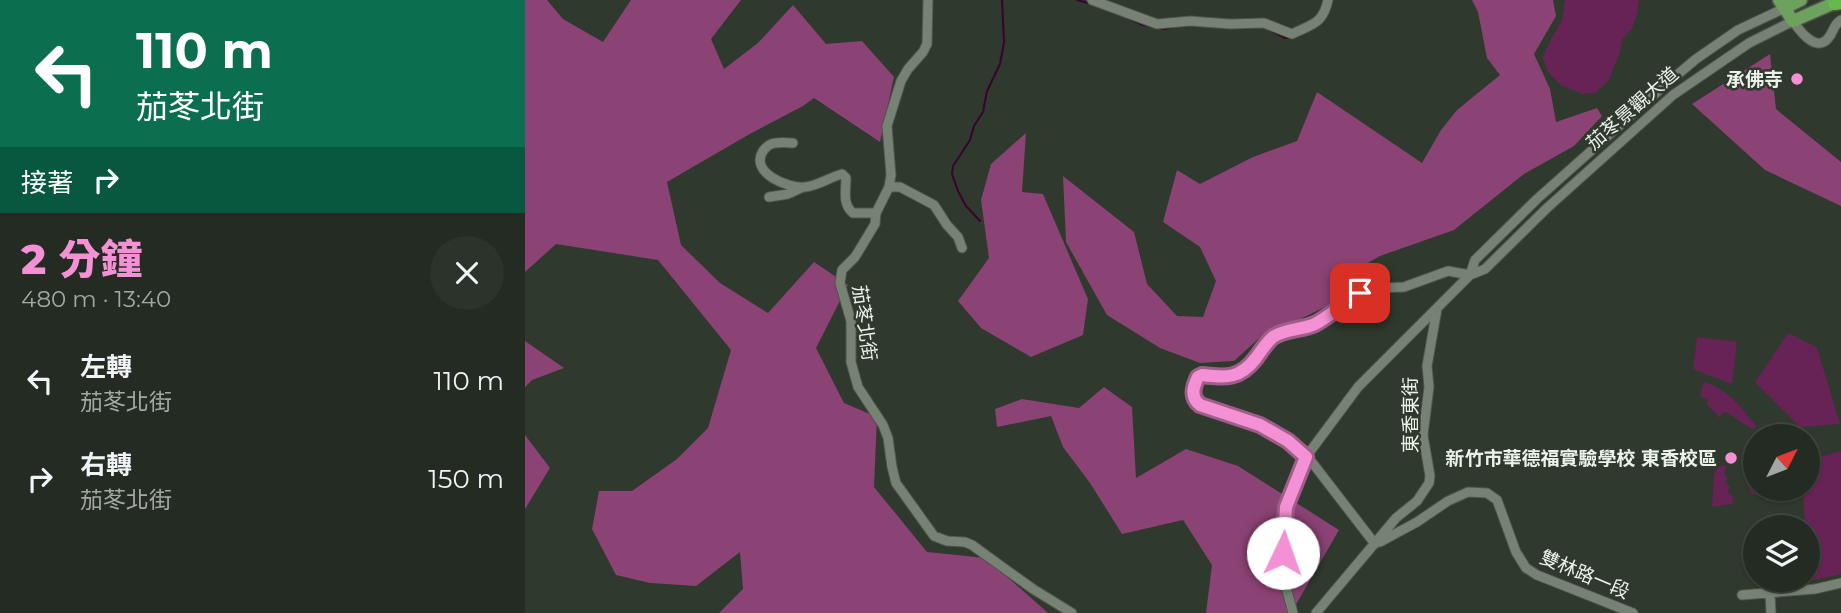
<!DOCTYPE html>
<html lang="zh-TW">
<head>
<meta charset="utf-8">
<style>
  body { margin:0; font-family:Montserrat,"Noto Sans TC",sans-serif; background:#2b332a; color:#f1f3f6; height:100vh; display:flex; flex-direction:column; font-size:26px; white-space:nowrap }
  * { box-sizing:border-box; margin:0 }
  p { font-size:23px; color:#a3a7a5 }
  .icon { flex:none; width:38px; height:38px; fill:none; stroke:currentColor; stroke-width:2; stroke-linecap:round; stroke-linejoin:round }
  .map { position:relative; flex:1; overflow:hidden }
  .side { display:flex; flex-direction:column; background:#232b22; width:525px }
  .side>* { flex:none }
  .banner { background:#0b6e4f; color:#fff; overflow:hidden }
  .needle { width:46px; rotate:48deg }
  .buttons { position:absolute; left:1218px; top:424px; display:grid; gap:14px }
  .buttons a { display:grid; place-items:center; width:77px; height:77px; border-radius:50%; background:#232b22; box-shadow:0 2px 5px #0004,0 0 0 2px #404740; font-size:35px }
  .pin { position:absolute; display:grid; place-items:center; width:60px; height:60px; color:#fff; margin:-30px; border-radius:14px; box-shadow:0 4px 10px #0006 }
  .me { position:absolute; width:77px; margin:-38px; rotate:3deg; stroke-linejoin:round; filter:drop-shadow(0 0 5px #0008) }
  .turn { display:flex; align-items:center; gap:24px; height:147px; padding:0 21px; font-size:32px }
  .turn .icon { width:91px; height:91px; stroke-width:2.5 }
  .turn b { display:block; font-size:49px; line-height:60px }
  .then { display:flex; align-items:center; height:66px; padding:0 21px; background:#0003; gap:14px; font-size:26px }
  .round { display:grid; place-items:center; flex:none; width:74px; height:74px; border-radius:37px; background:#2b332a }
  .summary { display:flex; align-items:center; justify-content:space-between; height:119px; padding:0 21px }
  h1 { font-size:42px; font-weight:800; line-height:52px; color:#f491d4 }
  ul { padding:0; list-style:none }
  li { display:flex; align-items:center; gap:21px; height:98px; padding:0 21px }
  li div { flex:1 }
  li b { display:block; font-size:26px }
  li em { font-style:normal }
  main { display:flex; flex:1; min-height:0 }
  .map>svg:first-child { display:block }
  .green { fill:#682356 }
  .forest { fill:#8b4275 }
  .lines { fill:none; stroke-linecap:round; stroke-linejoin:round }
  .stream { stroke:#38032c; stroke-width:2 }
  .minor-casing { stroke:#4e574c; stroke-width:11 }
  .major-casing { stroke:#4e574c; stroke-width:15 }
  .highway-casing { stroke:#4e574c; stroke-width:17 }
  .minor { stroke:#778274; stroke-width:9 }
  .major { stroke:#6da25e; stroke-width:12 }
  .highway { stroke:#67b84f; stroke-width:14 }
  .route-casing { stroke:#9f5e8a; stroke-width:18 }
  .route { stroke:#f491d4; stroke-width:12 }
  .poi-dot { fill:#f491d4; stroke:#2f392d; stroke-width:2.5 }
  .labels { text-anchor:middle; stroke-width:5; stroke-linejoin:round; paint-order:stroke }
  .poi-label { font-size:19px; font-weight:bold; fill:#ecf2ea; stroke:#2f392d; text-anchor:end }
  .street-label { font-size:19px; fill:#ecf2ea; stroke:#2f392d }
</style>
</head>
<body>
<main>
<section class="side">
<div class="banner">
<div class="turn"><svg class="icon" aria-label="left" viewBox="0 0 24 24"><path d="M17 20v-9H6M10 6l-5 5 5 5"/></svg><div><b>110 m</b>茄苳北街</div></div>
<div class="then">接著<svg class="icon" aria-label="right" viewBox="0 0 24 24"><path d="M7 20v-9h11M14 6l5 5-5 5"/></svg></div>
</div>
<div class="summary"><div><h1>2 分鐘</h1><p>480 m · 13:40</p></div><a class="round"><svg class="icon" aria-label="close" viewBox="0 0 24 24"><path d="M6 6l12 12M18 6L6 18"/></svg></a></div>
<ul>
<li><svg class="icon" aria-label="left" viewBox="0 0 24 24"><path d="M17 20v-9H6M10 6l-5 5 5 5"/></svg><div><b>左轉</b><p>茄苳北街</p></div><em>110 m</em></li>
<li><svg class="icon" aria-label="right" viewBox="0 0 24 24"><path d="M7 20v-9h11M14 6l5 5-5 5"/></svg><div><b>右轉</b><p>茄苳北街</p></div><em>150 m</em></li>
</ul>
</section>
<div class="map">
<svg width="1316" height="613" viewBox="0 0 1316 613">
  <rect width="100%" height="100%" fill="#2f392d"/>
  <path class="green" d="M1040,0H1114L1112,14L1107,28L1097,40L1094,55L1083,81L1070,93L1057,94L1036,85L1022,71L1018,57L1023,45L1037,20Z
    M1263,333L1292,348L1315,424L1275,427L1230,382Z
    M1172,337L1212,342L1207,384L1168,369Z
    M1179,382C1204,390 1215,406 1231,426L1229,429L1217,423L1202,412L1197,413L1195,418L1182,404L1183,400L1175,396Z
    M1230,450V488H1235L1233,494L1227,495C1219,480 1216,468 1217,451Z
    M1316,451V574L1284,581L1283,527H1280L1278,488H1283V460Z
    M1202,465L1199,473L1203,478L1200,482L1205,487L1203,492L1208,496L1207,501L1211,503L1187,507L1189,475L1193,467Z"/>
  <path class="forest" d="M0,0H22L38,19L78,42L106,0H216L186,39L199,69L233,43L268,5L301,44L337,41L369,77L355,142L289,98L278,106L223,135L142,182L156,245L195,283L243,313L289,262L323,285L291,348L319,403L352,417L349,487L402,552L461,558L523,613H194L218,589L215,552L171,586L125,583L91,575L67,529L74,491H107L152,459L183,428L206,350L133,260L31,244L0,272Z
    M947,0H1028L1031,16L1009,54L1025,89L1031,122L1072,108L1077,116L1049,146L999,174L929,230L855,256L822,275L808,303L761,326L740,333L709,361L675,363L635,348L582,315L541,242L538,176L609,232L622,284L652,316L678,317L691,281L675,247L638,222L652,170L675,184L728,157L772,141L792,92L897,163L916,130L932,110L975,75L962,58L953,12Z
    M1245,54L1251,109L1316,162V206L1240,170L1167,104Z
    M501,133L497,192L518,194L563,299L558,335L506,357L456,328L433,301L464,258L456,200L466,164Z
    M0,341L39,368L7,380L0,387Z
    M579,387L607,407L611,478L661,449L713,466L814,530L766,613H681L687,565L658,520L597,534L565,483L538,447L526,416L472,427L470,409L497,399L554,408Z
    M0,435L25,468L0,509Z"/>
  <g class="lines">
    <path class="stream" d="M552,0L567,4
      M605,19L618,25L629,27
      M635,28L639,29L653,26
      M745,30L760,38H768
      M455,221L441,206L433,191L427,174L428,166L445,140L449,126L458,112L462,91L475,64L479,42L477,0"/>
    <g class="minor-casing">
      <path id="minor" d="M403,0L402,44L398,52L383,69L376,81L362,126L366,175L364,187L351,213L350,224L330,257L317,270L315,283L326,321V362L333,387L358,425L363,438L367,467L371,483L409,536L422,541L440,542L447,545L508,589L547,613
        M567,0L632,24L665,21L705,24L739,23L767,34C787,24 798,24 803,0
        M268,143C263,143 257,142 251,143C246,143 241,147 238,151C224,173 264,189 280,187C293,186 305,177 317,174L321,178C321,191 317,204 328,213H351
        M364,187H375L409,205L422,225L433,237L437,248
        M244,197L263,194L276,188
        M945,275L950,260L1012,199L1140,85L1171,59L1213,30L1260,8
        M855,542L892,522L923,501L943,492L962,493L972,500L991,552L1001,568L1012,575L1108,613
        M850,544L786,461L763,441L735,425L675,405L672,402L669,395V386L673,377L677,375L705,377L717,373L728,361L746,339L756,333L775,329L791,323L835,293L856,288L879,287L923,271L945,275
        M1245,593L1246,613
        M1217,595L1290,589L1316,583
        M768,613L761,587L758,553L761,507L781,457L833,387L945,275L960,269L1022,208L1148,95L1224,43L1268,21C1276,33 1294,56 1306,34C1310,27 1309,25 1316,20
        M791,613L871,518L892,501L904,483L905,476L898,435L904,387L902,366L912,309"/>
    </g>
    <g class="major-casing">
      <path id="major" d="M1254,0L1268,21L1316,0
        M1260,8L1276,0"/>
    </g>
    <g class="highway-casing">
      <path id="highway" d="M1310,3L1316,2"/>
    </g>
    <use href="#minor" class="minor"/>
    <use href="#major" class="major"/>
    <use href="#highway" class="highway"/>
  </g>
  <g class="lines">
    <g class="route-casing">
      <path id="route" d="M758,553L761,507L781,457L763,441L735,425L675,405C665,397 668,387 673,377L677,375C701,378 715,379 731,358C736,351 741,343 748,337C760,329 777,330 790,324C805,316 820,302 835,293"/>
    </g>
    <use href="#route" class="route"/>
  </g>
  <g class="poi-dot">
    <circle cx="1272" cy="79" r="7"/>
    <circle cx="1206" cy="458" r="7"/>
  </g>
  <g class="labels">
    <g class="poi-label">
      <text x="1258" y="86">承佛寺</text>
      <text x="1192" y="465">新竹市華德福實驗學校 東香校區</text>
    </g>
    <g class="street-label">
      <text transform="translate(1107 108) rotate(-41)" y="7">茄苳景觀大道</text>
      <text transform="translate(340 323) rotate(82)" y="7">茄苳北街</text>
      <text transform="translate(885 415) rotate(-90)" y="7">東香東街</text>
      <text transform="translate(1060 574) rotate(23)" y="7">雙林路一段</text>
    </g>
  </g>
</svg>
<div class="buttons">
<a><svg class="needle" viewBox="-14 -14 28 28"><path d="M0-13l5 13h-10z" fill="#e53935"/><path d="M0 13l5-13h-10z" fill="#a3a7a5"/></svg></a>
<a><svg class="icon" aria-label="layers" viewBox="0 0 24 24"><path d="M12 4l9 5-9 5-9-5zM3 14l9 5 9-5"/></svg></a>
</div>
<div class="pin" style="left:835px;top:293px;background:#d93025"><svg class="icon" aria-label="arrive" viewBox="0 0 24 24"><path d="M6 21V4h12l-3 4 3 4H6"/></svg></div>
<svg class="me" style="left:758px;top:553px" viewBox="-20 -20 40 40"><circle r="19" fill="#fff"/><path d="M0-13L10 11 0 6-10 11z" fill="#f491d4"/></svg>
</div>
</main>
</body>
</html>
